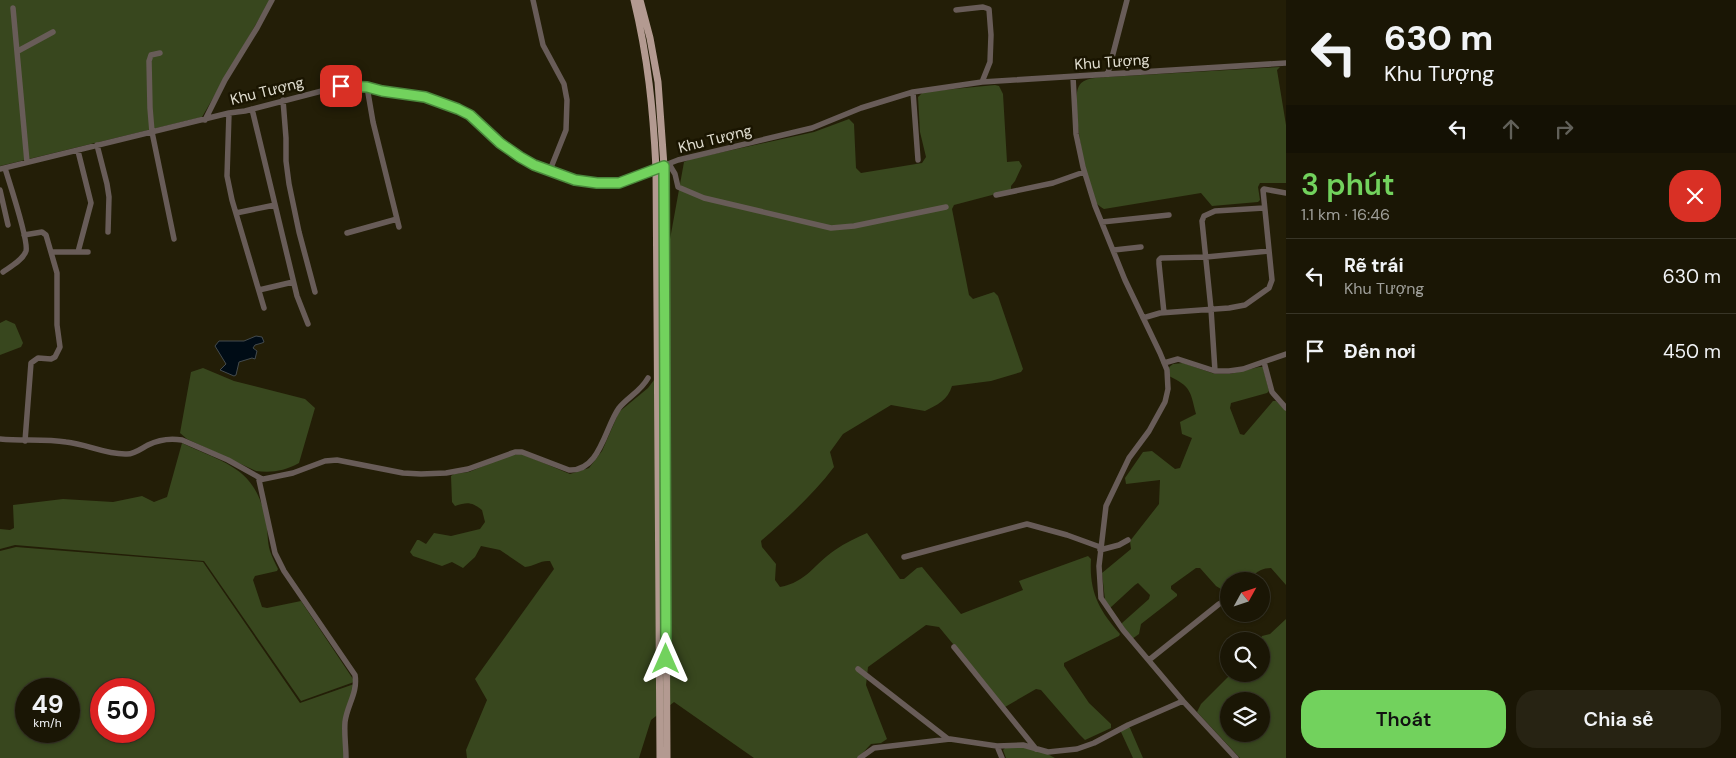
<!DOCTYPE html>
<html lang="vi">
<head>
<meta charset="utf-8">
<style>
  body { margin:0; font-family:"DM Sans",sans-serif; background:#272313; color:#f1f3f6; height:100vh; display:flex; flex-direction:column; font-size:19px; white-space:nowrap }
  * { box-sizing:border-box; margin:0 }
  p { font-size:16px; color:#9f9f9a }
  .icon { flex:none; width:28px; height:28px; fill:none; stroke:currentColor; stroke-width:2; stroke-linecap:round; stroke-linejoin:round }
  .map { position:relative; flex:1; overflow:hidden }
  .sheet { display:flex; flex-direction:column; background:#1a1605; width:450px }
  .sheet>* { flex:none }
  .hud { background:#1a1605; color:#f1f3f6; overflow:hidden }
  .needle { width:32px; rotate:50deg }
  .controls { position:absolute; left:1220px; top:572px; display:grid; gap:10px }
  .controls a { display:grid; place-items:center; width:50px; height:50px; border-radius:50%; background:#1a1605; box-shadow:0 1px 4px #0004,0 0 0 1px #383527; font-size:25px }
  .speed { position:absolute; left:15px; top:678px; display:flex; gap:10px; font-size:25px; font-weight:700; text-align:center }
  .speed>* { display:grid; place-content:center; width:65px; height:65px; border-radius:50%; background:#1a1605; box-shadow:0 1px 4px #0004,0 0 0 1px #383527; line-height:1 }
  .speed small { font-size:12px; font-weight:400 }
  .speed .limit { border:8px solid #d22; background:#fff; color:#111 }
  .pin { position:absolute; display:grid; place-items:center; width:42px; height:42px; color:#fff; margin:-21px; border-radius:10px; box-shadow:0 2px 8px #0006 }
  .me { position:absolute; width:55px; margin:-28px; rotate:0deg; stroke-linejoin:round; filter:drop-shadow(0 0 4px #0008) }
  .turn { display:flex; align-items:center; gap:18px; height:105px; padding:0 15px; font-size:22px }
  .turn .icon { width:65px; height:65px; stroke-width:2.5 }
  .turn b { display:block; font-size:35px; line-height:42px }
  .lanes { display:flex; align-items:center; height:48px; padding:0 15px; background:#0003; justify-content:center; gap:25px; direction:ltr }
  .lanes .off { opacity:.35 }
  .round { display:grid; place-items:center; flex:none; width:52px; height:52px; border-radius:20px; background:#272313 }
  .head { display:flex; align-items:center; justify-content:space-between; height:85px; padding:0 15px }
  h1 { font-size:30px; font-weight:600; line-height:38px; color:#72d25d }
  .button { display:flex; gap:10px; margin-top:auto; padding:10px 15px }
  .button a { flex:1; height:58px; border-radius:20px; background:#72d25d; color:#111; font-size:20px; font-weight:600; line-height:58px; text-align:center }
  .button a+a { background:#272313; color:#f1f3f6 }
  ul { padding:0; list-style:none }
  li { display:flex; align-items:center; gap:15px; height:75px; padding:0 15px; border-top:1px solid #383527 }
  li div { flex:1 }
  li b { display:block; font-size:19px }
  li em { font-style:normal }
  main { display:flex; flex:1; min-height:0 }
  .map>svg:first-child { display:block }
  .green { fill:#38471e; fill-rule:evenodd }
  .water { fill:#000c16; stroke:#444b4e }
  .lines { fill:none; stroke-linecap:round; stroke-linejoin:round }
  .minor { stroke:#685c58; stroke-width:5.5 }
  .major { stroke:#b39a91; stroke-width:7 }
  .route-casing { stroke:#4a883c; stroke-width:12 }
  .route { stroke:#72d25d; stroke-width:9 }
  .labels { text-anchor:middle; stroke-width:5; stroke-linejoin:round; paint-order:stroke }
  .street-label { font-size:15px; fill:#e1ded0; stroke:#1a1501 }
</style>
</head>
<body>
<main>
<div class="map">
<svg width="1286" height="758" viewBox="0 0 1286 758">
  <rect width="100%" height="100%" fill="#231e07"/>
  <path class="green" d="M0,0H270L202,117L0,166Z
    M1280,67L1277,70L1286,125V183H1260L1258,187L1260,200L1258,202L1212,206L1201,193L1104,209C1101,207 1099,206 1097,204C1087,192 1070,100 1079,86C1084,77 1097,78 1107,77Z
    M995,85L999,86L1003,94L1007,162L1019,161L1022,166L1015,181L1011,186V190L954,205L952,209L969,295L973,299L994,292L998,296L1023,369L1021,372L991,381L952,386C948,400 937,405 925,411L891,405L843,434L830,452L834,467C813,495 787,518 761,541L762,547L776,564L775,580L780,587C807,582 814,564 835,550C845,543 856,538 867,533L900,579H904L917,568L922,567L961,614L1023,590L1019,581L1088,556L1091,559C1089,592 1099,610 1120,634L1119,636L1064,663V666L1089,703L1111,724V728L1085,740L1079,734L1041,690L1036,689L1005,707L939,627L926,625L868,667L866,685L887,739L881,743L871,744L858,758H754L674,702L651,720L639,758H467L466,750L487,700L475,679L554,569L550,561C540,560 535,566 525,567L500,550L481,546L475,557L463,568L452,562L442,566L413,556L410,552L417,540H419L426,544L434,533L451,536L480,529L485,522L482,510C471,502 468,502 455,506L452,502L451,476L454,474L469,472L510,455L522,454L570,474L589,468L602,451L619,412L648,388L654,380L661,289L684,162L691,159L814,132L849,119L854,124L856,168L861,173L922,163L926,157L920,132L918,97L923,92Z
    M6,320L15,324L23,343L21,347L0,355V323Z
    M1183,363L1215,374H1230L1259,367H1263L1269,391L1267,393L1231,403L1230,408L1240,434L1244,435L1273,401H1276L1286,411V585L1271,568C1254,568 1255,581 1236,581L1234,579L1229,581V583L1221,589L1216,586L1200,568H1196L1171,586V589L1177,594V596L1141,624L1139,634L1132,639L1122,626V623L1149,599L1150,595L1138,583L1135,585L1110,608L1105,600L1102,573L1131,549L1130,541L1159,504L1160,480L1126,484L1125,478L1143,452L1152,451L1175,469L1180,468L1192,438L1182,434L1180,422L1196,414C1190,390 1191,387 1169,376L1168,368L1173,364Z
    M203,368L234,381L305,399L315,408L299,463C284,471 272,473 256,471L187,439L180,433L191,372Z
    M182,443C226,464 255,467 266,520C268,530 267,541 270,551C272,557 275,563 278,569L277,571L255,576L253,580L262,607L267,608L301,601L353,679L354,682L301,701L204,561L15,545L0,549V529L10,530L14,528L13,505L63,499L113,502L142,496L154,502L167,497Z
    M16,547L203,562L300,703L357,683L345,729L346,758H0V551ZM26,689H69V731H26ZM101,689H144V731H101Z
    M1286,619V758H1240L1197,712L1201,704L1231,674H1261V641H1259L1262,636L1270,634ZM1261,701V734H1229V701Z
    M1129,727L1130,728L1143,758H1133L1121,732V730Z
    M1007,746C1024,748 1040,749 1055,758H1006L1003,750Z"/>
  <path class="water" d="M256,336L262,337L264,342L262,343L255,345L253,348L257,351L255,359L252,358L239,362L236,375L234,376L220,370L226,364L215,346L219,341H244Z"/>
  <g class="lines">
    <path class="minor" d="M533,0L543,45L564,84L567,100L566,130L550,170
      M13,8L27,162
      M956,10L983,7L989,9L991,35L990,62L982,82
      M18,51L53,32
      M160,53L151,55L149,61L150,108L152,132L174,239
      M1108,73L1127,0
      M1073,77L1076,134L1083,167L1095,206L1125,280L1160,353L1167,370L1168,389L1165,402L1149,431L1129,458L1106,506L1099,566L1101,598L1123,630L1183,701L1236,758
      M367,87L373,122L399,227
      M913,92L918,160
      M283,100L286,138V161L289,184L299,232L315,292
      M252,109L297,296L308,324
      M229,113L227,176L232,200L264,308
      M205,120L225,80L257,28L272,0
      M97,145L107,184L109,197L108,232
      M669,164L675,174L678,187L704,198L831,228L854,226L946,207
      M0,169L229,113L245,111L341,86L367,87L382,91L425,97L470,115L500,143L534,165L575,180L597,183H619L678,160L812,128L861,108L913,92L982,82L1286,63
      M0,190L8,225
      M996,195L1053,183L1084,172
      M236,213L275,205
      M1102,222L1169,215
      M347,233L397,219
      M24,235L42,232L46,235L57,273V325L60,347L55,357L51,359L38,358L31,363L25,441
      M1114,250L1141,247
      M51,252H88
      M78,252L91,203L78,151
      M3,272C10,267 23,260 26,251C29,240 9,182 5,168
      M259,290L293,282
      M1164,313L1159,264V260L1161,258L1206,257L1269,251
      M1143,318L1160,313L1229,308L1245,305L1269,288L1272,280L1263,190L1264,189L1286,193
      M1264,362L1272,392L1286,408
      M1164,363L1178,359L1215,371H1229L1243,369L1286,354
      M1215,371L1211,309L1202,221L1204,216L1215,211L1264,208
      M0,439C22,441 45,439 66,442C87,444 106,455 127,454C135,454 142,448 148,445C160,439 170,438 182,440L228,460L262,479
      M1100,550L1119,545L1128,540
      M904,557L1027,524L1067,535L1100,547
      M954,647L1036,749
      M1149,660L1219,604L1229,599
      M858,669L948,739
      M997,746L1002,758
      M346,758C346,746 344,734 345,722C347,705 358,693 355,675L284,571L275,553L259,480L293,473L325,461L337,460L403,473L421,474L446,473L468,469L515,452H522L569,470C600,472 605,427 619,408C628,397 641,391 648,378
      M860,758L874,748L950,739L997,746L1023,745L1048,752L1077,749L1094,743L1128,725L1183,701"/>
    <path class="major" d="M634,0C648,58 653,109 656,168L660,758
      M640,0L650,38L658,82L664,166L667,758"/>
  </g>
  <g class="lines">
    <g class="route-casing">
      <path id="route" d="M341,86L367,87L382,91L425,97L458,109L470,115L500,143L520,157L534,165L575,180L597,183H619L664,166L666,659"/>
    </g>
    <use href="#route" class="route"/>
  </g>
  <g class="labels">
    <g class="street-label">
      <text transform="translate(1112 62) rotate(-4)" y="5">Khu Tượng</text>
      <text transform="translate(267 91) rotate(-14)" y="5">Khu Tượng</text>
      <text transform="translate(715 139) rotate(-14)" y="5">Khu Tượng</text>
    </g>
  </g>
</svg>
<div class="controls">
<a><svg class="needle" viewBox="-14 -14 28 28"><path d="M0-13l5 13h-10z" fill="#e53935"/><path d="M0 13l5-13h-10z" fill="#9f9f9a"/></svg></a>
<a><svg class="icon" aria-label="search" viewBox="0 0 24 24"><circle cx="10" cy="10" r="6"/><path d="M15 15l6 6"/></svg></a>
<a><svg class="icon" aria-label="layers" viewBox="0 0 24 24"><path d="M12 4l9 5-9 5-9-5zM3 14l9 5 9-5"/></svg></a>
</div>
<div class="speed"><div>49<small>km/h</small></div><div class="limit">50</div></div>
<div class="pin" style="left:341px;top:86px;background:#d93025"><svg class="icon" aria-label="arrive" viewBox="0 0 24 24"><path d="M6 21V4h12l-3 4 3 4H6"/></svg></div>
<svg class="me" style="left:666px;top:659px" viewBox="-20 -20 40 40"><path d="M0-17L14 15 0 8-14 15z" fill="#72d25d" stroke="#fff" stroke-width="4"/></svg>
</div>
<section class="sheet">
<div class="hud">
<div class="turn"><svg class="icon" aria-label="left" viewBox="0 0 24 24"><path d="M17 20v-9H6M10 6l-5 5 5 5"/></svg><div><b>630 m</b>Khu Tượng</div></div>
<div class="lanes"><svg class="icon" aria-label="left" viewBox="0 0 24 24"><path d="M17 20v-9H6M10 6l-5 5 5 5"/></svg><svg class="icon off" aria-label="ahead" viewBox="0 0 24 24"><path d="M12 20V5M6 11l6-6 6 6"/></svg><svg class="icon off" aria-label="right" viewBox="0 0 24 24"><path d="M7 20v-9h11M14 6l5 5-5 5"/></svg></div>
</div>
<div class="head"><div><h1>3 phút</h1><p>1.1 km · 16:46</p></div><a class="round" style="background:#d93025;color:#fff"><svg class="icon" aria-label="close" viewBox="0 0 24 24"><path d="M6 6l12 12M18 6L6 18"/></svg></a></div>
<ul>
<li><svg class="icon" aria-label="left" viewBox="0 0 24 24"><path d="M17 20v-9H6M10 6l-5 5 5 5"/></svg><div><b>Rẽ trái</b><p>Khu Tượng</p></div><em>630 m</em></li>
<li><svg class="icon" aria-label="arrive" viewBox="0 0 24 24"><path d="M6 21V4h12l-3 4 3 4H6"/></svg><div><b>Đến nơi</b></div><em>450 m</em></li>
</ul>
<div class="button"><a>Thoát</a><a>Chia sẻ</a></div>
</section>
</main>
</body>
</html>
